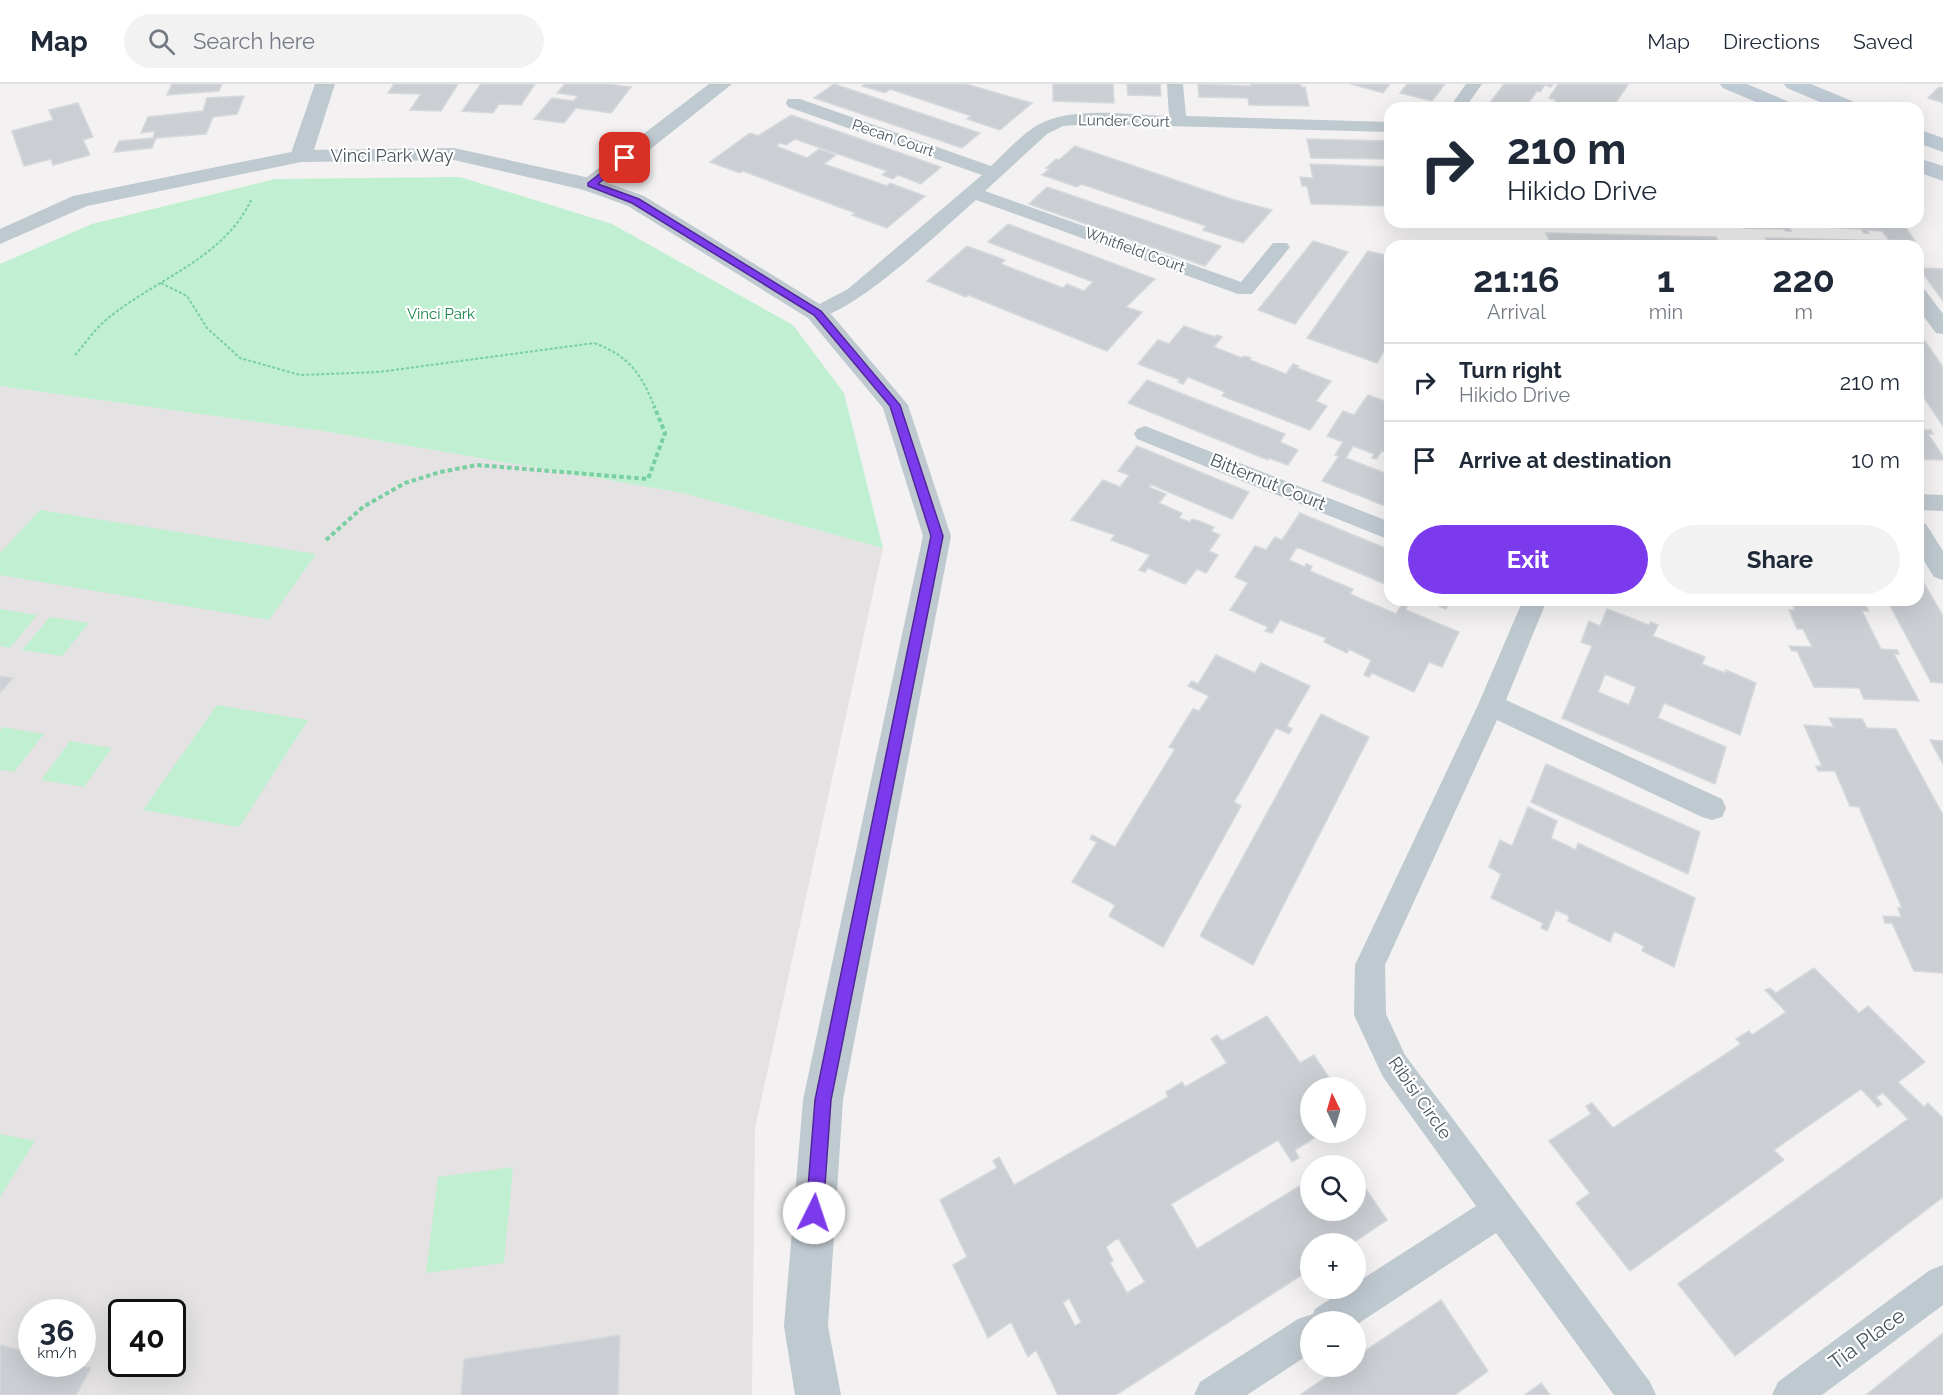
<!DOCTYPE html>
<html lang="en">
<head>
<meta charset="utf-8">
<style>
  body { margin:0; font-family:Raleway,sans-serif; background:#f2f2f3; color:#1f2937; height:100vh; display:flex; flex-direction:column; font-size:22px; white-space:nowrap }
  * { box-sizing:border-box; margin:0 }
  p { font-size:20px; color:#747a83 }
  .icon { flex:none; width:33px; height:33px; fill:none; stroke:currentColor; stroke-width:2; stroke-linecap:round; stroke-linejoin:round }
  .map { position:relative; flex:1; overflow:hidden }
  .drawer { position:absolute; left:1384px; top:156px; width:540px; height:366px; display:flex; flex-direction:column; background:#fff; border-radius:18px; box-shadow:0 6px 24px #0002 }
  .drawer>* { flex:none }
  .banner { position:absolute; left:1384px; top:18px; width:540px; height:126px; border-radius:18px; box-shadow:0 6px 24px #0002; background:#fff; color:#1f2937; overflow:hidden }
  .needle { width:39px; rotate:355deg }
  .buttons { position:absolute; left:1300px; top:993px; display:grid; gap:12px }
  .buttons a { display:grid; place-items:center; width:66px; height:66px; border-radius:50%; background:#fff; box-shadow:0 6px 24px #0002; font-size:30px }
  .speed { position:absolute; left:18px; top:1215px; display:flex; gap:12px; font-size:30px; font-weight:700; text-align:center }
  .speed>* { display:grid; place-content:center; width:78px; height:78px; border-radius:50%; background:#fff; box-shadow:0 6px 24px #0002; line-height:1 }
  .speed small { font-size:15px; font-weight:400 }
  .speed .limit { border:3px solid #111; border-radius:9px; background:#fff; color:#111 }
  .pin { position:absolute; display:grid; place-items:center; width:51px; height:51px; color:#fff; margin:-26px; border-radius:12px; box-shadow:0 3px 9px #0006 }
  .me { position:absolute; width:66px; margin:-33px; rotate:4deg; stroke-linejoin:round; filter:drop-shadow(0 0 4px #0008) }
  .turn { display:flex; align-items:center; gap:21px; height:126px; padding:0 24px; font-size:27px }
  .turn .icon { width:78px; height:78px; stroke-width:2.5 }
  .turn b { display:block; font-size:42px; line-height:51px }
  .eta { display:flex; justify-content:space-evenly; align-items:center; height:102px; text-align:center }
  .eta b { font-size:36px; font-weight:700; line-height:42px }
  .button { display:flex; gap:12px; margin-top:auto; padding:12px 24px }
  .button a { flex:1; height:69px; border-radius:36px; background:#7c3aed; color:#fff; font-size:24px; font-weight:700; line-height:69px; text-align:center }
  .button a+a { background:#f2f2f3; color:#1f2937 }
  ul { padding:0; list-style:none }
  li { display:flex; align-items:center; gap:18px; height:78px; padding:0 24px; border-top:2px solid #e0e1e3 }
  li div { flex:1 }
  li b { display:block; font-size:22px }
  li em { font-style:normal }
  header { display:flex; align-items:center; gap:36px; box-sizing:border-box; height:84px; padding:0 30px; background:#fff; border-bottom:2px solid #e0e1e3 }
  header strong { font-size:28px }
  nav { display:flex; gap:33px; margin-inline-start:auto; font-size:21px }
  .search { width:420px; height:54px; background:#f2f2f3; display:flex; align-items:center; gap:15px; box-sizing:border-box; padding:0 21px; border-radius:33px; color:#747a83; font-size:22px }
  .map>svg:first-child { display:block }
  .education { fill:#e4e2e3; fill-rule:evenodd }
  .green { fill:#c0f0d1 }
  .building { fill:#cbcfd4; stroke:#d5d8dc; stroke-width:1.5; fill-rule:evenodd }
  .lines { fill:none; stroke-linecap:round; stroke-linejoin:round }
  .path-far1 { stroke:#78cfa0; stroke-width:2; stroke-dasharray:3 2; stroke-linecap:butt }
  .path { stroke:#78cfa0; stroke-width:4; stroke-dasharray:4.5 3; stroke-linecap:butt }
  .service { fill:#bfc9d0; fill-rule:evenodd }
  .minor { fill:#bfc9d0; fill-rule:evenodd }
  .tertiary { fill:#bfc9d0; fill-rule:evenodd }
  .secondary { fill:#bfcbd5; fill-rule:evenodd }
  .route { fill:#7c3aed; stroke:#51269a; stroke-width:1.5 }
  .labels { text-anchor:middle; stroke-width:4.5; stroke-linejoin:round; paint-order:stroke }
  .far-street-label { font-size:15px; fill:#49565f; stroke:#fff }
  .far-park-label { font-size:15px; fill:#178347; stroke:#fff }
  .street-label { font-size:18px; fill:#49565f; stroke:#fff }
  .near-street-label { font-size:21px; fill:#49565f; stroke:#fff }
</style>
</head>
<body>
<header>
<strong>Map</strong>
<div class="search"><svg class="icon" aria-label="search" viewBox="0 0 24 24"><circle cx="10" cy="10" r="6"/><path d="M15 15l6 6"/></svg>Search here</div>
<nav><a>Map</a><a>Directions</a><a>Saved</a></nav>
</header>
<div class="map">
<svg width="1943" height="1311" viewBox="0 0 1943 1311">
  <rect width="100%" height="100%" fill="#f3f1f1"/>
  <path class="education" d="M0,302L323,347L683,409L883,464L755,1044L752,1311H0ZM32,1228H82V1280H32ZM122,1228H172V1280H122Z"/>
  <path class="green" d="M460,93L612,140L793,241L844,309L883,464L683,409L323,347L0,302V180L92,140L275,95Z
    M40,426L316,470L269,536L0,491V469Z
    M0,525L37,531L10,564L0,562Z
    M50,533L89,539L62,572L22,566Z
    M217,621L308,636L239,743L143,726Z
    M3,643L44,650L14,688L0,686V647Z
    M70,657L112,664L84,703L41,696Z
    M0,1050L35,1057L0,1113Z
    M513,1083L504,1179L426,1189L438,1093Z"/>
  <path class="building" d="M172,0H222L219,7L167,11Z
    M394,0H458L441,27L410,26L421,10L388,9Z
    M481,0H535L521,21L499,20L493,29L462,27Z
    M565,0H607L631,3L611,29L576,24L564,39L534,35L552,14L573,17L578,12L557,9Z
    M834,0L980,49L962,64L814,14Z
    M865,0H966L1032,19L1000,46L967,35L971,32L890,5L885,9L862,2Z
    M1053,0H1113L1114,19L1053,17Z
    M1127,0H1160L1161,12L1128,11Z
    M1198,0L1251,2L1250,0H1300L1301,3H1305L1309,22L1249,21L1248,14L1199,13Z
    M1351,0H1390L1383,9Z
    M1407,0H1445L1432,17L1400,9Z
    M1504,0H1553L1551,3L1545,1L1540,8L1537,7L1525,24H1486Z
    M1558,0H1625L1628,1L1612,24H1551L1556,16L1549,14Z
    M1939,3L1943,4V19L1928,14Z
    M244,12L237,30L213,33L206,50L156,54L152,64L114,68L119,57L153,54L155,47L141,49L148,33L203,27L207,14Z
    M78,19L93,53L83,56L90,71L53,81L51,75L24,82L12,47L53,36L49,26Z
    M791,31L941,83L921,100L898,91L893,95L882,91L887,87L795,55L786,61L780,59L776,62L807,74L819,65L836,71L824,80L887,102L890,99L925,112L887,144L852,131L855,129L743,87L740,89L710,78L750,49L758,52Z
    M1307,55L1390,57V75L1311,74Z
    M1075,62L1231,115L1272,126L1243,159L1203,146L1206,142L1081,100L1077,103L1042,91L1049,85L1046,84L1056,75L1059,76Z
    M1310,80L1390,83V122L1311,120L1307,102H1302L1300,93L1313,94Z
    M1047,103L1221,162L1205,182L1029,120Z
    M1531,138H1572L1574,143H1568L1567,140Z
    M1607,138H1715L1717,141L1608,140Z
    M1740,138H1902L1915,157L1889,156L1882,147L1867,146L1869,149H1864L1861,145L1787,141L1791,147H1786L1784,145L1744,144Z
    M1008,140L1155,195L1126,223L1142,228L1107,267L968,211L966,213L927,197L967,162L1005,176L1001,180L1063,204L1067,200L1084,207L1093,198L988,158Z
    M1546,149L1716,153L1721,162H1552Z
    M1765,154L1901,157L1904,162H1770Z
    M1313,157L1348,168L1295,240L1258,226Z
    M1368,167L1390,172V257L1377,279L1307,254Z
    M1919,184L1943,185V217Z
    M1184,242L1215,253L1217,251L1222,253L1214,263L1242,274L1244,272L1251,274L1250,276L1286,290L1293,280L1299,282L1297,284L1331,297L1316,317L1327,322L1310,346L1222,312L1225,308L1188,293L1183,300L1178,298L1180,296L1138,280L1158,256L1169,260Z
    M1918,247L1943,283V342L1918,305Z
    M1147,296L1285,350L1280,358L1298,366L1288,381L1269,374L1268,376L1128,319Z
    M1368,311L1390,319V370L1382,367L1376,375L1372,374L1374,370L1353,362L1346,374L1390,391V424L1322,397L1339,372L1335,371L1343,358L1327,352L1343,327L1354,331Z
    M1918,337L1924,346H1931L1933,350H1928L1943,372V376L1918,375Z
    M1137,362L1249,408L1232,435L1150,400L1149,403L1166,410L1159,419L1182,429L1179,434L1190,438L1192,435L1199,437L1214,443L1211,447L1220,451L1209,467L1218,471L1206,489L1197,485L1185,500L1148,484L1145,488L1139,486L1150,471L1111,456L1115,451L1071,436L1103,396L1120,403L1129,391L1118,387Z
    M1300,429L1390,466V502L1297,463L1289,476L1305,483L1306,480L1312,482L1310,487L1353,505L1350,510L1396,530L1402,520L1407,522L1406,526L1459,548L1442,583L1429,578L1414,608L1372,589L1369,593L1364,591L1371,576L1349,565L1347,569L1324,558L1326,554L1280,536L1272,549L1265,547L1268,543L1230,526L1248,499L1235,493L1255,462L1266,466L1275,453L1282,456Z
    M1918,489L1943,532V599L1931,598L1887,516H1918Z
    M1424,516H1450L1446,525Z
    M1785,516H1863L1869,527H1862L1881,565L1897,566L1899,570H1894L1919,617L1864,615L1859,604L1814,603L1797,567H1792L1789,562L1812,563L1803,545H1797L1789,526H1795L1792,519H1787Z
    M1607,525L1649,541L1651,538L1658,541L1653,552L1705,573L1702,580L1725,589L1726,586L1756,599L1740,651L1664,619L1658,634L1726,663L1715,700L1562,634L1592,562L1581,558L1589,537L1600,542ZM1605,590L1636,603L1629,621L1598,608Z
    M1216,571L1255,589L1261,579L1310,602L1287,642L1292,645L1289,650L1276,644L1234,718L1241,722L1163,863L1109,832L1115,821L1072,798L1097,758L1090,755L1092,751L1115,763L1175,665L1169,663L1193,625L1199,627L1209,612L1188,602L1192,597L1198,600Z
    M0,592L13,594L0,609Z
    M1321,630L1369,653L1253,881L1200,852Z
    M1829,634L1862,635L1867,644L1896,645L1943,731V889L1914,887L1892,839H1885L1883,832L1901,833L1898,824H1902L1859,723L1850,722L1835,687H1818L1816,682H1822L1804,641L1834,643Z
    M1930,656L1943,657V680Z
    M1546,680L1700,748L1688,790L1531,718Z
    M1528,723L1557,737L1551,754L1576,766L1578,759L1695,814L1674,883L1642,867L1644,862L1614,847L1610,858L1568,837L1569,832L1556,826L1547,847L1541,844L1543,839L1491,814L1501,790L1489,783L1500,756L1512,762Z
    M1814,884L1859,929L1868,922L1925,978L1898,998L1924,1023L1928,1019L1943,1034V1113L1735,1272L1678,1200L1908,1035L1883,1009L1876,1013L1882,1020L1878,1023L1861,1005L1774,1066L1784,1076L1630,1187L1576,1119L1590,1109L1549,1057L1591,1030L1586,1022L1592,1019L1613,1044L1741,960L1736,955L1749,947L1752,951L1786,928L1765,906L1770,904L1776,909Z
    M1267,932L1300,979L1314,971L1336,1004H1311V1048H1324L1295,1066L1299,1074L1292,1078L1278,1056L1171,1120L1197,1165L1311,1095V1126H1356V1090L1387,1136L1351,1160H1311V1185L1116,1311H1058L1036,1266L1028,1273L1011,1238L988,1254L953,1181L967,1173L940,1116L997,1084L993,1077L999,1073L1014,1101L1168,1013L1166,1008L1182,998L1185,1003L1227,979L1211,955L1217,951L1222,957ZM1118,1154L1145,1198L1127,1209L1110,1179L1113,1177L1106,1163ZM1069,1214L1081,1238L1075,1242L1063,1219Z
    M1441,1216L1488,1287L1455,1311H1300L1342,1282H1356V1273Z
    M1943,1249V1311H1866Z
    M620,1251L618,1311H461L464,1275Z
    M0,1261L32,1269V1280H74L91,1284L76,1311H0Z
    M1541,1299L1550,1311H1525Z"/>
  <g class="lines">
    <path class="path-far1" d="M161,199L187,212L207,244L240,274L300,291L379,288L594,259C629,272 641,289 655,324
      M75,271C85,260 94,246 106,236C153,196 224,175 251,116"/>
    <path class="path" d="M326,456L363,423L405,399L440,388L477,381L648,395L665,349L654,322"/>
    <path class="service" d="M1167,0H1183L1186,32L1390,38V48L1089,40L1063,42L1047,50L985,107L1241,198L1273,159H1287L1290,163L1252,210H1238L976,116C948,140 842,242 810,233L807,229L810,225L848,205L982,91L788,23L786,19L788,15H800L991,82C1005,69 1020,52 1036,42C1070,21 1130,31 1169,32Z
      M1466,0H1482L1465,24H1449Z
      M1918,204L1925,206L1943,230V250L1936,249L1918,225Z
      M1145,342L1390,438V456L1137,355L1134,350L1137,345Z
      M1918,410L1943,411V427L1918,426Z
      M1918,437L1926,440L1943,467V496L1934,493L1918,467Z
      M1523,516H1547L1506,616L1722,715L1726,724L1722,733L1712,736L1702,733L1497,636L1385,881L1386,930L1405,971L1650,1298L1656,1311H1614L1496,1149L1356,1241V1238H1311V1269L1247,1311H1194L1200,1298L1298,1235L1313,1230L1315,1225L1347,1204H1356V1199L1476,1122L1383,993L1354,931L1355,881L1478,621Z
      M1943,1181V1221L1822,1311H1772L1778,1298L1930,1186Z"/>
    <path class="minor" d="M315,0H335L312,72L309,77L301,78L293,77L290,72Z
      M709,0H732L599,106L591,108L583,106L580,101L583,96Z"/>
    <path class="tertiary" d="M454,64L599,96L644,112L826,224L908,321L951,452L843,1016L828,1242L841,1311H795L784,1242L803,1016L923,452L883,324L808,234L628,122L584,106L454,76L301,78L87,122L0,160V145L73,112L301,66Z"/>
    <path class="secondary" d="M1720,0H1747L1794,20L1797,24H1770L1723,4Z
      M1784,0H1811L1859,20L1862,24H1834L1787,4Z
      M1918,45L1943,54V68L1918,59Z
      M1918,74L1943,82V97L1918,88Z"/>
  </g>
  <path class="route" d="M622,72L630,74L598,100L639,115L821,227L900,321L943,452L831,1016L823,1129L821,1135L814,1138L808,1135L806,1129L815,1016L931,452L890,322L814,231L632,119L588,102V99Z"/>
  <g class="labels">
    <g class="far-street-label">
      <text transform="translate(1124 37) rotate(1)" y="5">Lunder Court</text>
      <text transform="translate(893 54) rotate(19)" y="5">Pecan Court</text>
      <text transform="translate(1135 166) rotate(20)" y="5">Whitfield Court</text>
    </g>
    <g class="far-park-label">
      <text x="441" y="235">Vinci Park</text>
    </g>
    <g class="street-label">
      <text x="392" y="78">Vinci Park Way</text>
      <text transform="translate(1268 398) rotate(22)" y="6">Bitternut Court</text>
      <text transform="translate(1420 1014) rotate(55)" y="6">Ribisi Circle</text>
    </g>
    <g class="near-street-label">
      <text transform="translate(1867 1255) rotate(-36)" y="7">Tia Place</text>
    </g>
  </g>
</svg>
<div class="buttons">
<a><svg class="needle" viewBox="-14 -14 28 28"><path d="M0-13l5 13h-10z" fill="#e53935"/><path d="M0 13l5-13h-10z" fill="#747a83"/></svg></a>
<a><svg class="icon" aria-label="search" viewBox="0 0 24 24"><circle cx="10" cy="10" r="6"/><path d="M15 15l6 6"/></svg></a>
<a>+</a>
<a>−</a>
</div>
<div class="speed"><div>36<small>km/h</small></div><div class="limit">40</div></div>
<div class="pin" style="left:625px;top:74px;background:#d93025"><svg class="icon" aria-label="arrive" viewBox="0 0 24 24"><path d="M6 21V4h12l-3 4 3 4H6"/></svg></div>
<svg class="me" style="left:814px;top:1129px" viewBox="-20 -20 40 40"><circle r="19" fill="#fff"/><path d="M0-13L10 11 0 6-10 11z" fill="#7c3aed"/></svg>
<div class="banner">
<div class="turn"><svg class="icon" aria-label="right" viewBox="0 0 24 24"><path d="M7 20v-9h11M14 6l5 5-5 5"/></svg><div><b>210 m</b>Hikido Drive</div></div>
</div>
<section class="drawer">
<div class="eta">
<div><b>21:16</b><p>Arrival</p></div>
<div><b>1</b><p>min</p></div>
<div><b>220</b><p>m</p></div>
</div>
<ul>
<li><svg class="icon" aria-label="right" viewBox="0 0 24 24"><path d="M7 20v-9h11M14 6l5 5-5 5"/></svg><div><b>Turn right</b><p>Hikido Drive</p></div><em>210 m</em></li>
<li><svg class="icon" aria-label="arrive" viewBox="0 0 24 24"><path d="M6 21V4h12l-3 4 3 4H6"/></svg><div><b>Arrive at destination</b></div><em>10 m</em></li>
</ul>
<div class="button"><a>Exit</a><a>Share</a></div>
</section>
</div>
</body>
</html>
